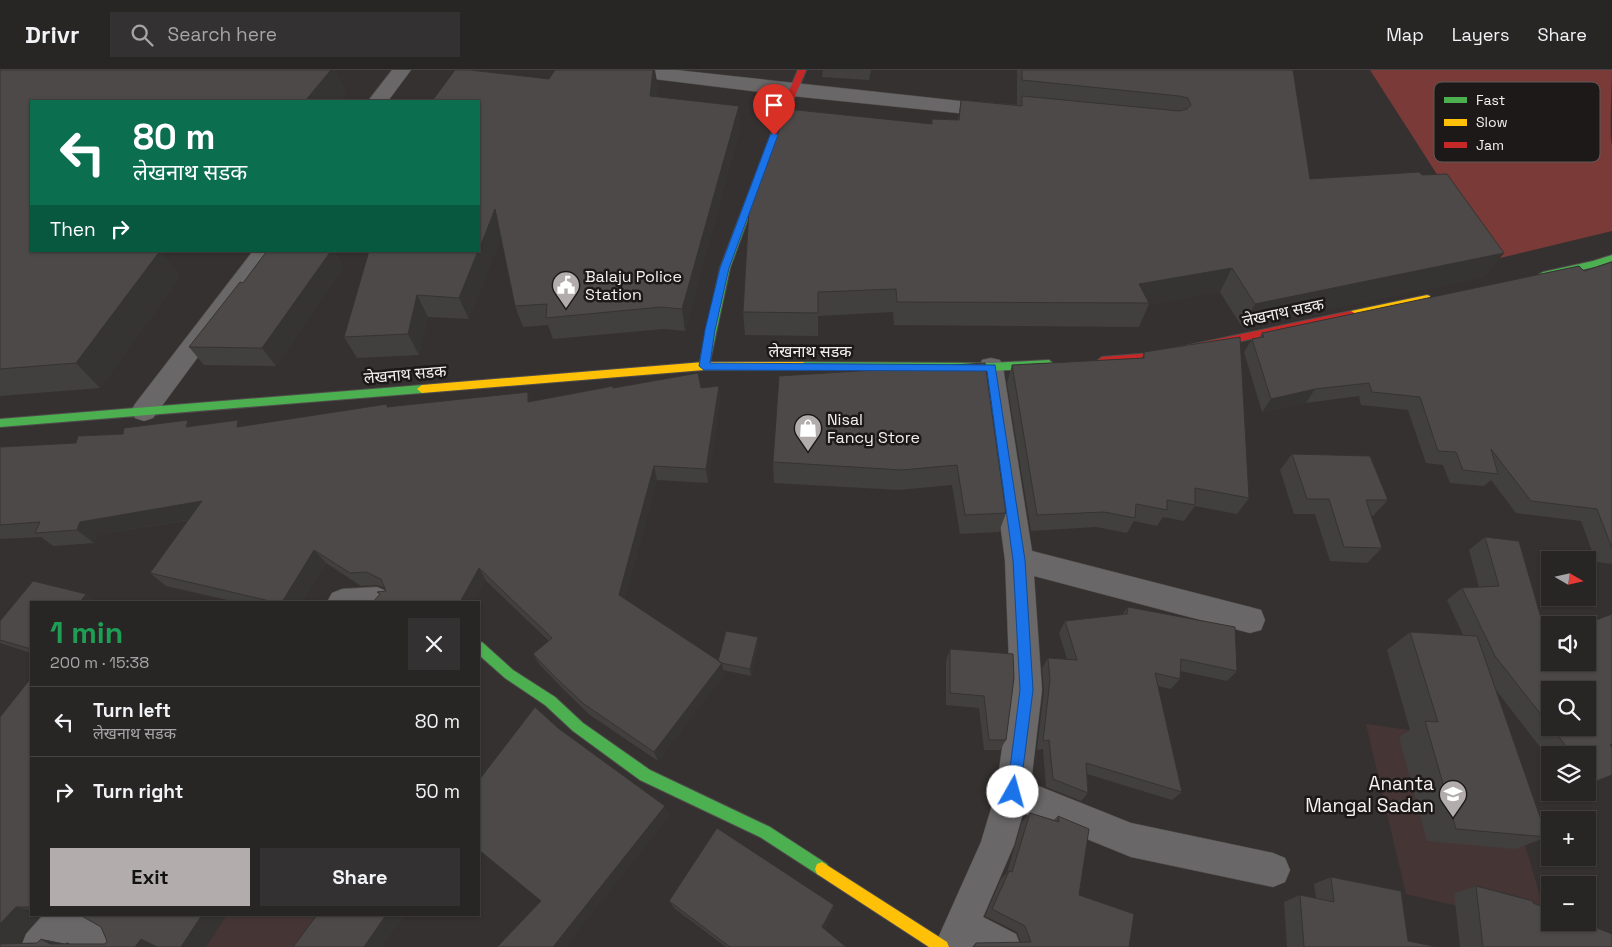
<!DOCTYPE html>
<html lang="en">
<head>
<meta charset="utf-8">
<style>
  body { margin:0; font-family:"Space Grotesk","Noto Sans Devanagari",sans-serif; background:#343132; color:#f1f3f6; height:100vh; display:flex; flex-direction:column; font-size:19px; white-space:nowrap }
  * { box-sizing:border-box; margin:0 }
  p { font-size:16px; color:#a5a5a7 }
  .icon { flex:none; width:28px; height:28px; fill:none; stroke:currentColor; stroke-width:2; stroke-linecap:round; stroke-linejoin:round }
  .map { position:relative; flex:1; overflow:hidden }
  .details { position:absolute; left:30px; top:531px; width:450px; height:315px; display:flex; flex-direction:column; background:#282525; border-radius:0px; box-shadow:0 1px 4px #0004,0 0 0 1px #444242 }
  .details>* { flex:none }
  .banner { position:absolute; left:30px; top:30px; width:450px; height:152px; border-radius:0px; box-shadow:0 1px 4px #0004,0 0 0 1px #444242; background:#0b6e4f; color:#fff; overflow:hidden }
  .needle { width:32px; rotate:99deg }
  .tools { position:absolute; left:1541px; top:481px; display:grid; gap:10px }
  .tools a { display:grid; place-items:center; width:55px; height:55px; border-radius:0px; background:#282525; box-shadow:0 1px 4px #0004,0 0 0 1px #444242; font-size:25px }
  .pin { position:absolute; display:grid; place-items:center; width:42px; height:42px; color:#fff; margin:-51px -21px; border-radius:50% 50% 50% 0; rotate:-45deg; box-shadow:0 0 5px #0007 }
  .pin .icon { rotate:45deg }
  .me { position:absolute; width:55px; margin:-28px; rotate:7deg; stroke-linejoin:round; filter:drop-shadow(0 0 4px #0008) }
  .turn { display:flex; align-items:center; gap:18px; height:105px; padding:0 20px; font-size:22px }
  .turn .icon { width:65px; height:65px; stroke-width:2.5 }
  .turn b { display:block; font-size:35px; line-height:42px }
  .then { display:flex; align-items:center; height:48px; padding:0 20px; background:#0003; gap:10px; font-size:19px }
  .round { display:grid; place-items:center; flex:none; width:52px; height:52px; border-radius:0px; background:#343132 }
  .head { display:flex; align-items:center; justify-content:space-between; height:85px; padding:0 20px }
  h1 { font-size:30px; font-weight:700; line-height:38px; color:#1e9e55 }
  .action { display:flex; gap:10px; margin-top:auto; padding:10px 20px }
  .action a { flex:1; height:58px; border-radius:0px; background:#b2adac; color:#111; font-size:20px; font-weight:700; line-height:58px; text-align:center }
  .action a+a { background:#343132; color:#f1f3f6 }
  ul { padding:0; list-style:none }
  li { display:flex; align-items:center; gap:15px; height:70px; padding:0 20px; border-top:1px solid #444242 }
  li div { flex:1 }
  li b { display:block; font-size:19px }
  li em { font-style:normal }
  header { display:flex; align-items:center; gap:30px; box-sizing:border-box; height:70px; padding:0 25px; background:#282525; border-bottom:1px solid #444242 }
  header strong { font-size:24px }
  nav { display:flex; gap:28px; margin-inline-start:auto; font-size:18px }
  .search { width:350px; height:45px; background:#343132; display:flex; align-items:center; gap:12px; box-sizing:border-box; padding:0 18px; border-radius:0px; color:#a5a5a7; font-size:19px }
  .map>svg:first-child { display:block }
  .built { fill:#453635 }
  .green { fill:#7a3a37 }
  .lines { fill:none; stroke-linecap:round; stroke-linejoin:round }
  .street-casing { stroke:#504d4c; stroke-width:1 }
  .fast-casing { stroke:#504d4c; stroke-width:2 }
  .slow-casing { stroke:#504d4c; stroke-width:2 }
  .jam-casing { stroke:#504d4c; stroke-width:2 }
  .street { fill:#696767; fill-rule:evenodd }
  .fast { fill:#4caf50; fill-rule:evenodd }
  .slow { fill:#ffc107; fill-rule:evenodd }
  .jam { fill:#c62828; fill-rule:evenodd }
  .wall { fill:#423f3f; fill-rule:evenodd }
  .shaded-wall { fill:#363333 }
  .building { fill:#4d4949; stroke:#363333 }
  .route { fill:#1a73e8; stroke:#114b97 }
  .labels { text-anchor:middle; stroke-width:5; stroke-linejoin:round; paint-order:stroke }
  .poi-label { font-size:16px; fill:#f5f0ef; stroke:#1d1919; text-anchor:start }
  .street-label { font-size:16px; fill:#f5f0ef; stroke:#1d1919 }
  .near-poi-label { font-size:19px; fill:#f5f0ef; stroke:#1d1919; text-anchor:end }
  .key { fill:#1d1919; stroke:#5e5a59; stroke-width:1 }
  .key-label { font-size:14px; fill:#f5f0ef }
</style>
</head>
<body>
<header>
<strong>Drivr</strong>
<div class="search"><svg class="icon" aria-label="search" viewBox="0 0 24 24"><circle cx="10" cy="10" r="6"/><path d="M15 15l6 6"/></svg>Search here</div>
<nav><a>Map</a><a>Layers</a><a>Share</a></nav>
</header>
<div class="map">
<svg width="1612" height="877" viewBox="0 0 1612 877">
  <rect width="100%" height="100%" fill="#363131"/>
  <path class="built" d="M1366,654L1495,672L1549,857L1406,824Z
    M111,845H357L331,877H86Z"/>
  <path class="green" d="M1370,0H1612C1612,14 1609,66 1612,75V161L1492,190Z"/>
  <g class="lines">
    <g class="street-casing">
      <path id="street" d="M392,0H411L388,31H368Z
        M621,0H676L997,35L1004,37L1007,41L1004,45L997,47L792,26L630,6L623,4Z
        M253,181H276L153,348L144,351L135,348L131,341L135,334Z
        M991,288L1000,290L1003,297L1032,481L1250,537L1261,540L1265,550L1261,560L1250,563L1034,506L1042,620L1031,713L1131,753L1273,783L1285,788L1290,800L1285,812L1273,817L1131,787L1023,743L1014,775L983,847L1016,864L1021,877H934L981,772L996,722L1010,620L1005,490L979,297L982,290Z
        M377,517L391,523L395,532H327L332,523L342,519Z
        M43,845H90L124,864L129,877H76L67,872L62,877H21L26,864Z"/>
    </g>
    <g class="fast-casing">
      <path id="fast" d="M775,61L779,64L730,198L709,296L704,300L699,296L720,198L771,64Z
        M1612,185V191L1595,197L1543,208L1538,205L1543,202L1593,191Z
        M1049,290L1054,294L1049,298L991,301L803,300L798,296L803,292L991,293Z
        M422,315L427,319L422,323L0,357V349Z
        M479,571L483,573L513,600L555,627L583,653L650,700L770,757L827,794L829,799L827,804L822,806L817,804L760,767L640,710L573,661L545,635L505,608L479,585Z"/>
    </g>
    <g class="slow-casing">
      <path id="slow" d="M1427,225L1430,226V230L1351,247L1346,244L1351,241Z
        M704,292H803L808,296L803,300H704L422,323L417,319L422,315Z
        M822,792L947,872L949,877H929L817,804L815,799L817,794Z"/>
    </g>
    <g class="jam-casing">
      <path id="jam" d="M798,0H806L779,64L775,67L772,66L771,64Z
        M1351,241L1356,244L1354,246L1152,291L1102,295L1097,291L1102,287L1152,283Z"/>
    </g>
    <use href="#street" class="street"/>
    <use href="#fast" class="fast"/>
    <use href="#slow" class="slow"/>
    <use href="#jam" class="jam"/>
  </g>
  <path class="wall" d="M0,0L347,23L31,181H161L180,207L100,318L0,326Z
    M823,0H871L869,10L822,7Z
    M1017,0H1293L1310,109L1422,105L1504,183L1484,207L1242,257L1220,222L1149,234L1139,257L894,255L893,242L818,246V266L745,265L743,242L931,54L932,49L958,50L961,30L1020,35H1017Z
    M657,11L656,27L740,58L685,261L664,259L553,269L548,255L523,257L515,236L501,167L469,249L428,247L419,285L357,288L344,267L432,31Z
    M267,181H334L343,198L276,296L204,295L189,277L243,213Z
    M1612,192V494L1596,492L1581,451L1516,443L1491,410L1484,416L1450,413L1443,395L1426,393L1408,340L1361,335L1359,326L1306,333L1262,342L1244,282L1252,269L1259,268L1262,263L1584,201Z
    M1144,282L1249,428L1237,444L1195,436L1184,451L1163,447L1157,456L1134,451L1127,463L1096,457L1031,461L1007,313L1012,295L1142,288Z
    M985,293L1006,443L999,462L960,464L952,415L899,420L774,413L773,392Z
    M719,316L720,331L708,413L657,410L625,529L718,591L758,567V575L751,606L723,600L724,605L658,691L590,645L563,619L540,595L533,584L549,571L486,511L380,524L377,522L386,521L385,518L377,515L361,516L326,493L302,532H236L166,516L150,503L189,450L97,465L94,473L53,476L41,467L0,469V377L76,373L123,364L193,356L238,350L244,356L389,337L532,331L613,318H701Z
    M1292,384L1388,430L1373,446L1371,445L1382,478L1367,493L1330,491L1315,444H1294L1280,400Z
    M1485,467L1547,569L1610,675L1612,705L1588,715V685H1550V690L1496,620L1547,767L1515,779L1427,771L1399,667L1410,660L1387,580L1410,562L1463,565L1447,530L1462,518L1479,517L1469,480ZM1550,620L1588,658H1550Z
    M33,511L86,524L97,532H31V583L0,573V551Z
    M1128,537L1237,601L1227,611L1180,601V609L1171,619L1158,616L1182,722L1172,730L1087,704L1088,723L1081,731L1046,717L1043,679L1037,680L1044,620L1042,598L1048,588L1067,589L1059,563L1065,551L1122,545Z
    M950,579L1014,608L1006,670L1000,680H984L979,638L946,635V591Z
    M31,608V845L20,873H37L41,869L64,874L0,877Z
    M1030,743L1054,750L1058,746L1079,825L1129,877H972L976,873H1021L1017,862L985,846L1001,809L1007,803L1022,752Z
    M1331,807L1408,871L1438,877H1287L1284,832L1300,825L1316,828L1314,814Z
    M1476,816L1533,833L1612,877H1460L1454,823Z
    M669,831L834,835L833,842L824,859L846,877H726L674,838Z"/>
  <path class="shaded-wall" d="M331,0H336L347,23L340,31H305Z
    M653,0H655L657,11L654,49L650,26Z
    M739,36L740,58L685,261L682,239Z
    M495,139L503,162L469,249L459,228Z
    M160,181H161L180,207L100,318L76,293Z
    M331,181H334L343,198L276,296L262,278Z
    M1504,183L1484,207L1242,257L1255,234Z
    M1232,198L1220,222L1149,234L1139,214Z
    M417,225L428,247L419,285L408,264Z
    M719,316L720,331L708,413L706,399Z
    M1315,319L1306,333L1262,342L1271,329Z
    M528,322L534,336L528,332Z
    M188,350L201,365L186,357Z
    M238,350L251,364L237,357Z
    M654,396L657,410L623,537L619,525Z
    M202,431L216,445L97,465L94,473L77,460L80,452Z
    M314,480L326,493L302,532H282Z
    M479,498L486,511L475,532H460Z
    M86,524L97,532H80Z
    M758,567V575L751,606L750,599Z
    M722,593L724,605L658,691L654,682Z
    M665,736L670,746L566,877H553Z
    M834,835L833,842L822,863V857Z
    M16,837L31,840V845H41L25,863L19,876L0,875V854Z
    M202,845H227L206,877H181Z
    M386,845H406L403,850L402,849L382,877H364Z
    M41,869L67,874H50Z
    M141,869L162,877H135Z"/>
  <path class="building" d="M0,0H331L305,31H31V181H160L76,293L0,299Z
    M455,0H470L549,9L555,0H653L650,26L739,36L682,239L661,237L546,248L547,234L515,236L495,139L479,180V31H430V30L432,31Z
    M1022,0H1293L1310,109L1419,102L1422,105L1447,104L1504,183L1255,234L1232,198L1139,214L1149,233L897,232L896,219L818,222V243L743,242L749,140L787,39L932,54V49L959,50L961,30L1022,36V26L1179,41L1187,39L1191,35L1188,28L1179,26L1022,10Z
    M267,181H331L262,278L189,277L240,212L243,213Z
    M369,181H478L459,228L417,225L408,264L344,267Z
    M1612,192V478L1597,439L1531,431L1491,379L1498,404L1463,400L1456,382L1438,381L1420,327L1372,322L1369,313L1315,319L1271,329L1252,269L1264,267L1262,263L1579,196L1584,201Z
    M1240,267L1249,428L1195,418V435L1167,430V440L1136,434L1135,448L1104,442L1037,445L1012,295L1144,288V282Z
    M985,293L1006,443L965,445L957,395L902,400L773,392L779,306Z
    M698,303L701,318L719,316L706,399L654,396L619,525L722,593L654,682L584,634L556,608L533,584L552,568L479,498L460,532H373L380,524L377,522L386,521L381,509L366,502L350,503L314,480L282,532H274L150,503L202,431L80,452L77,460L35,463L40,452L0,455V377L76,373L78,366L123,364L124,358L188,350L186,357L238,350L237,357L387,334V337L528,322V332L613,316V318Z
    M1292,384L1370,386L1388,430H1366L1382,478L1344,477L1329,429H1307Z
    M1485,467L1519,471L1547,569L1550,567V592H1588V555H1583L1612,544V674L1610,675L1612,677V705L1594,712L1588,703V685H1573L1552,658H1588V620H1550V656L1495,586L1462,518L1499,516Z
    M33,511L86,524L80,532H31V579L0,570V551Z
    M1128,537L1235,557L1237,601L1181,589L1180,609L1155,603L1182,722L1086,693L1088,723L1053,709L1049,670L1043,671L1050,610L1048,588L1077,590L1065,551L1127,544Z
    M726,561L758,567L750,599L721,593L718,591Z
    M1410,562L1477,566L1547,767L1456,759L1425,651L1438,652Z
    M950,579L1013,584L1014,608L1006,670H989L984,626L950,623Z
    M31,608V837H16L0,854V647Z
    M535,637L558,658L665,736L553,877H497L541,831L479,780V710Z
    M1030,743L1059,752L1058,746L1089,759L1079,825L1134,844L1129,877H974L976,873L1031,872L1025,856L992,839L1009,801L1012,802Z
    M717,758L834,835L822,857L846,877H730L669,831Z
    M1331,807L1401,821L1408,871L1438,877H1304L1300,825L1334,832Z
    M1476,816L1533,831V833L1550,840V852H1582L1612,864V877H1483Z
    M80,845H202L181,877H157L141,869L135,877H0V874L37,873L41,869L50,874H105L107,871L101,857Z
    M317,845H386L364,877H293Z"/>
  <path class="route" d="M774,62L778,65L729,198L715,260L710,293L995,295L1025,490L1033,620L1020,722L1018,727L1013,729L1009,727L1007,722L1020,620L1013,490L987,301L704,300L699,296L705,260L720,198L770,65Z"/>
  <defs>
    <g id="civic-pin" transform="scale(1.4375)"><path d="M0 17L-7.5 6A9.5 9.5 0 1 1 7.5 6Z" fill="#b2adac" stroke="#1d1919"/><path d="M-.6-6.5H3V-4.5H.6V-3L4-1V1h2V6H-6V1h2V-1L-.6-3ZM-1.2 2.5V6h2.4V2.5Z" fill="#fff"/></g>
    <g id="shop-pin" transform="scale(1.4375)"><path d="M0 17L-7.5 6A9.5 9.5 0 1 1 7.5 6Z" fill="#b2adac" stroke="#1d1919"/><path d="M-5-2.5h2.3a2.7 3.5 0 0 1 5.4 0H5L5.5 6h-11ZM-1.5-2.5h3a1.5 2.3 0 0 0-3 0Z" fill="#fff"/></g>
    <g id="school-pin" transform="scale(1.4375)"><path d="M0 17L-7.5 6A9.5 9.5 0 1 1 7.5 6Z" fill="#b2adac" stroke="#1d1919"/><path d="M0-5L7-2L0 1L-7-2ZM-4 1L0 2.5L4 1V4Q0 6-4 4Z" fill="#fff"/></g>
  </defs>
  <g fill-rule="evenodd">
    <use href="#civic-pin" x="566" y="215"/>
    <use href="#shop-pin" x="808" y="358"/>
    <use href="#school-pin" x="1453" y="724"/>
  </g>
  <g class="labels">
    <g class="poi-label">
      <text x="585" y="212">Balaju Police<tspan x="585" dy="18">Station</tspan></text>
      <text x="827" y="355">Nisal<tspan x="827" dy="18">Fancy Store</tspan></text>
    </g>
    <g class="street-label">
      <text transform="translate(1283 242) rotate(-12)" y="6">लेखनाथ सडक</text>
      <text x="810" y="287">लेखनाथ सडक</text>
      <text transform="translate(405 304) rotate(-5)" y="6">लेखनाथ सडक</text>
    </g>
    <g class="near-poi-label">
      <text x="1434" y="720">Ananta<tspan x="1434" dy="22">Mangal Sadan</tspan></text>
    </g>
  </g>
  <rect x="1434" y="12" width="166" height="80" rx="8" class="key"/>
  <rect x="1444" y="27" width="23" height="6" fill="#4caf50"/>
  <rect x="1444" y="49" width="23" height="7" fill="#ffc107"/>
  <rect x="1444" y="72" width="23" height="6" fill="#c62828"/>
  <g class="key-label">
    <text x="1476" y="35">Fast</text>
    <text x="1476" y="57">Slow</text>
    <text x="1476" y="80">Jam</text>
  </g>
</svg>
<div class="tools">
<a><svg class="needle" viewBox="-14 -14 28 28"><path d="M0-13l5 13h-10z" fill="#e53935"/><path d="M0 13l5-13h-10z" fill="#a5a5a7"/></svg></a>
<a><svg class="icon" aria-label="sound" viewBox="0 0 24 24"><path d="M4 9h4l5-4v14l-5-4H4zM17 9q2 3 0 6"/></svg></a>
<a><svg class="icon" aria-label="search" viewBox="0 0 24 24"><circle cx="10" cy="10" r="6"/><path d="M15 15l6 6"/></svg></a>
<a><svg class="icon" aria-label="layers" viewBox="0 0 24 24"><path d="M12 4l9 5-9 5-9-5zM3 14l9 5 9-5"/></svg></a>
<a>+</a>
<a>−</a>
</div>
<div class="pin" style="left:774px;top:65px;background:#d93025"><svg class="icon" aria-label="arrive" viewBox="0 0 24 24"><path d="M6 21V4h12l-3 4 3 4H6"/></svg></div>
<svg class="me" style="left:1013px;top:722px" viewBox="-20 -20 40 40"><circle r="19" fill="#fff"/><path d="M0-13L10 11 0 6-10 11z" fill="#1a73e8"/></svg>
<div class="banner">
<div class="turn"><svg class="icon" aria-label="left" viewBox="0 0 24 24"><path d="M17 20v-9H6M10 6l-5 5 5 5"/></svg><div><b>80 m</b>लेखनाथ सडक</div></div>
<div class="then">Then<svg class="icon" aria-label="right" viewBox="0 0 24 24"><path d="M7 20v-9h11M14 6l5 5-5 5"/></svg></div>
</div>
<section class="details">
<div class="head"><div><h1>1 min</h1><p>200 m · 15:38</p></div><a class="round"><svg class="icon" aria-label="close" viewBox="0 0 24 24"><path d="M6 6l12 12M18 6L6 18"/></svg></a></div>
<ul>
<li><svg class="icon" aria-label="left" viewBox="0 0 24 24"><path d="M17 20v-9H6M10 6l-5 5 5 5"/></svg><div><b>Turn left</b><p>लेखनाथ सडक</p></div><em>80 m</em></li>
<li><svg class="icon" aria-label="right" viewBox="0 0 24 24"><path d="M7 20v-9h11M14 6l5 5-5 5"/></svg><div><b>Turn right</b></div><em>50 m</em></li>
</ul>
<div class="action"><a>Exit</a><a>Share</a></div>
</section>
</div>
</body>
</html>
